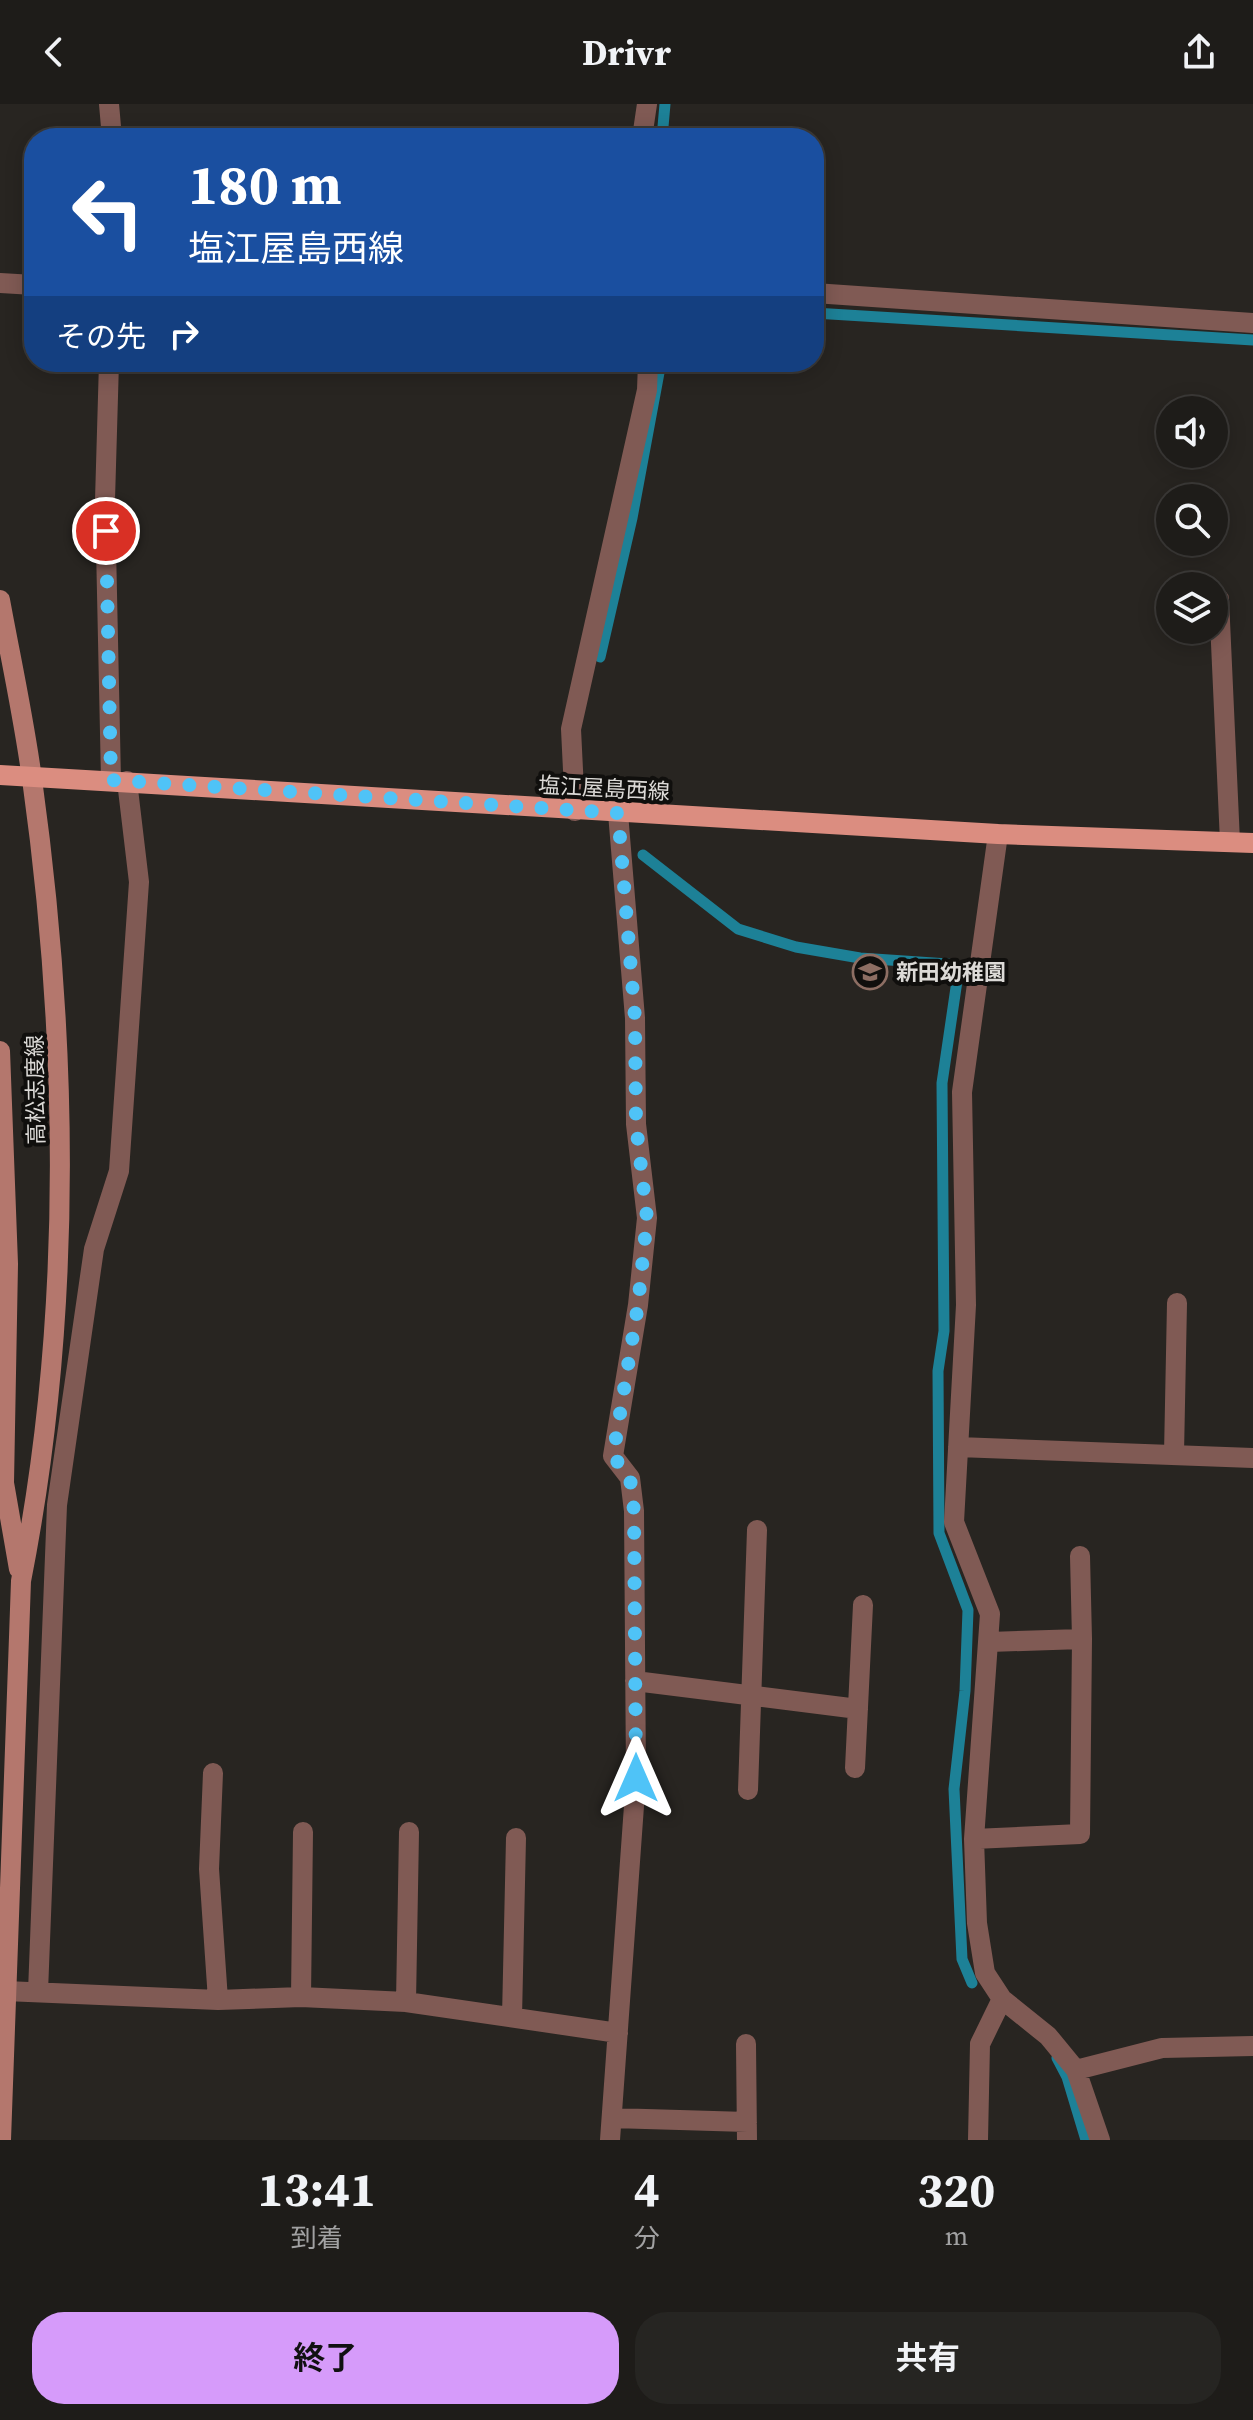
<!DOCTYPE html>
<html lang="ja">
<head>
<meta charset="utf-8">
<style>
  body { margin:0; font-family:"Source Serif 4","Noto Sans JP",serif; background:#262522; color:#f1f3f6; height:100vh; display:flex; flex-direction:column; font-size:30px; white-space:nowrap }
  * { box-sizing:border-box; margin:0 }
  p { font-size:26px; color:#a1a1a2 }
  .icon { flex:none; width:44px; height:44px; fill:none; stroke:currentColor; stroke-width:2; stroke-linecap:round; stroke-linejoin:round }
  .map { position:relative; height:2036px; overflow:hidden }
  .drawer { display:flex; flex-direction:column; background:#1e1c19; flex:1 }
  .drawer>* { flex:none }
  .guide { position:absolute; left:24px; top:24px; width:800px; height:244px; border-radius:32px; box-shadow:0 4px 20px #0003,0 0 0 2px #3c3a38; background:#1a4fa0; color:#fff; overflow:hidden }
  .controls { position:absolute; left:1156px; top:292px; display:grid; gap:16px }
  .controls a { display:grid; place-items:center; width:72px; height:72px; border-radius:50%; background:#1e1c19; box-shadow:0 4px 20px #0003,0 0 0 2px #3c3a38; font-size:40px }
  .pin { position:absolute; display:grid; place-items:center; width:68px; height:68px; color:#fff; margin:-34px; border:4px solid #fff; border-radius:50%; box-shadow:0 2px 8px #0007 }
  .me { position:absolute; width:88px; margin:-44px; rotate:0deg; stroke-linejoin:round; filter:drop-shadow(0 0 6px #0008) }
  .turn { display:flex; align-items:center; gap:28px; height:168px; padding:0 32px; font-size:36px }
  .turn .icon { width:104px; height:104px; stroke-width:2.5 }
  .turn b { display:block; font-size:56px; line-height:68px }
  .then { display:flex; align-items:center; height:76px; padding:0 32px; background:#0003; gap:16px; font-size:30px }
  .eta { display:flex; justify-content:space-evenly; align-items:center; height:136px; text-align:center }
  .eta b { font-size:48px; font-weight:700; line-height:56px }
  .cta { display:flex; gap:16px; margin-top:auto; padding:16px 32px }
  .cta a { flex:1; height:92px; border-radius:32px; background:#d69bfa; color:#111; font-size:32px; font-weight:700; line-height:92px; text-align:center }
  .cta a+a { background:#262522; color:#f1f3f6 }
  header { display:flex; justify-content:space-between; align-items:center; height:104px; padding:0 32px; background:#1e1c19; font-size:36px; font-weight:700 }
  .map>svg:first-child { display:block }
  .lines { fill:none; stroke-linecap:round; stroke-linejoin:round }
  .stream { stroke:#1d8197; stroke-width:11 }
  .street { stroke:#805a54; stroke-width:20 }
  .secondary { stroke:#b4776d; stroke-width:20 }
  .primary { stroke:#db8d80; stroke-width:20 }
  .route { stroke:#4fc3f7; stroke-width:14; stroke-dasharray:0 25.2 }
  .labels { text-anchor:middle; stroke-width:8; stroke-linejoin:round; paint-order:stroke }
  .street-label { font-size:22px; fill:#dcdad7; stroke:#100f0d }
  .poi-label { font-size:22px; font-weight:bold; fill:#dcdad7; stroke:#100f0d; text-anchor:start }
</style>
</head>
<body>
<header><svg class="icon" aria-label="back" viewBox="0 0 24 24"><path d="M15 5l-7 7 7 7"/></svg>Drivr<svg class="icon" aria-label="share" viewBox="0 0 24 24"><path d="M12 15V3M7 8l5-5 5 5M5 13v7h14v-7"/></svg></header>
<div class="map">
<svg width="1253" height="2036" viewBox="0 0 1253 2036">
  <rect width="100%" height="100%" fill="#282521"/>
  <g class="lines">
    <path class="stream" d="M662,34L665,0
      M814,209L1253,236
      M600,553L632,414L661,258
      M643,751L738,825L796,843L860,854L948,860L958,870L942,979L944,1227L938,1267L939,1429L968,1506L965,1587L954,1685L962,1855L972,1879
      M1057,1954L1067,1973L1086,2036"/>
    <path class="street" d="M109,0L112,34
      M642,34L647,0
      M0,179L34,181
      M814,189L1253,219
      M109,258L105,396L111,676
      M1219,495L1230,738
      M575,707L571,625L647,286L648,258
      M998,730L962,988L966,1201L954,1418L990,1510L974,1735L977,1819L985,1869L1002,1895L1048,1932L1076,1966L1100,2036
      M958,1343L1253,1354
      M1174,1350L1177,1199
      M989,1538L1082,1535L1080,1452
      M635,1577L858,1605
      M855,1664L863,1501
      M213,1669L209,1765L218,1896
      M748,1686L757,1426
      M974,1735L1080,1730L1082,1535
      M5,1887L218,1896L301,1893L406,1898L618,1929
      M38,1888L57,1401L94,1145L119,1067L139,778L127,677
      M301,1893L303,1728
      M406,1898L409,1728
      M512,1913L516,1734
      M746,1940L747,2036
      M1076,1966L1162,1944L1253,1942
      M612,2014L747,2018
      M610,2036L636,1674L634,1407L630,1374L613,1352L638,1201L647,1114L636,1020L635,914L618,709
      M978,2036L980,1940L1002,1895"/>
    <path class="secondary" d="M0,496C11,556 24,615 32,675C69,941 73,1213 21,1477L1,2036
      M0,947L8,1160L4,1379L19,1465"/>
    <path class="primary" d="M0,671L998,730L1253,739"/>
  </g>
  <g class="lines">
    <path class="route" d="M106,427L111,676L618,709L635,914L636,1020L647,1114L638,1201L613,1352L630,1374L634,1407L636,1674"/>
  </g>
  <defs>
    <g id="school-ring" transform="scale(1.8)"><circle r="9.5" fill="#100f0d" stroke="#8d6e63" stroke-width="1.5"/><path d="M0-5L7-2L0 1L-7-2ZM-4 1L0 2.5L4 1V4Q0 6-4 4Z" fill="#8d6e63"/></g>
  </defs>
  <g fill-rule="evenodd">
    <use href="#school-ring" x="870" y="868"/>
  </g>
  <g class="labels">
    <g class="street-label">
      <text transform="translate(604 684) rotate(3)" y="8">塩江屋島西線</text>
      <text transform="translate(35 986) rotate(-91)" y="8">高松志度線</text>
    </g>
    <g class="poi-label">
      <text x="896" y="876">新田幼稚園</text>
    </g>
  </g>
</svg>
<div class="controls">
<a><svg class="icon" aria-label="sound" viewBox="0 0 24 24"><path d="M4 9h4l5-4v14l-5-4H4zM17 9q2 3 0 6"/></svg></a>
<a><svg class="icon" aria-label="search" viewBox="0 0 24 24"><circle cx="10" cy="10" r="6"/><path d="M15 15l6 6"/></svg></a>
<a><svg class="icon" aria-label="layers" viewBox="0 0 24 24"><path d="M12 4l9 5-9 5-9-5zM3 14l9 5 9-5"/></svg></a>
</div>
<div class="pin" style="left:106px;top:427px;background:#d93025"><svg class="icon" aria-label="arrive" viewBox="0 0 24 24"><path d="M6 21V4h12l-3 4 3 4H6"/></svg></div>
<svg class="me" style="left:636px;top:1674px" viewBox="-20 -20 40 40"><path d="M0-17L14 15 0 8-14 15z" fill="#4fc3f7" stroke="#fff" stroke-width="4"/></svg>
<div class="guide">
<div class="turn"><svg class="icon" aria-label="left" viewBox="0 0 24 24"><path d="M17 20v-9H6M10 6l-5 5 5 5"/></svg><div><b>180 m</b>塩江屋島西線</div></div>
<div class="then">その先<svg class="icon" aria-label="right" viewBox="0 0 24 24"><path d="M7 20v-9h11M14 6l5 5-5 5"/></svg></div>
</div>
</div>
<section class="drawer">
<div class="eta">
<div><b>13:41</b><p>到着</p></div>
<div><b>4</b><p>分</p></div>
<div><b>320</b><p>m</p></div>
</div>
<div class="cta"><a>終了</a><a>共有</a></div>
</section>
</body>
</html>
